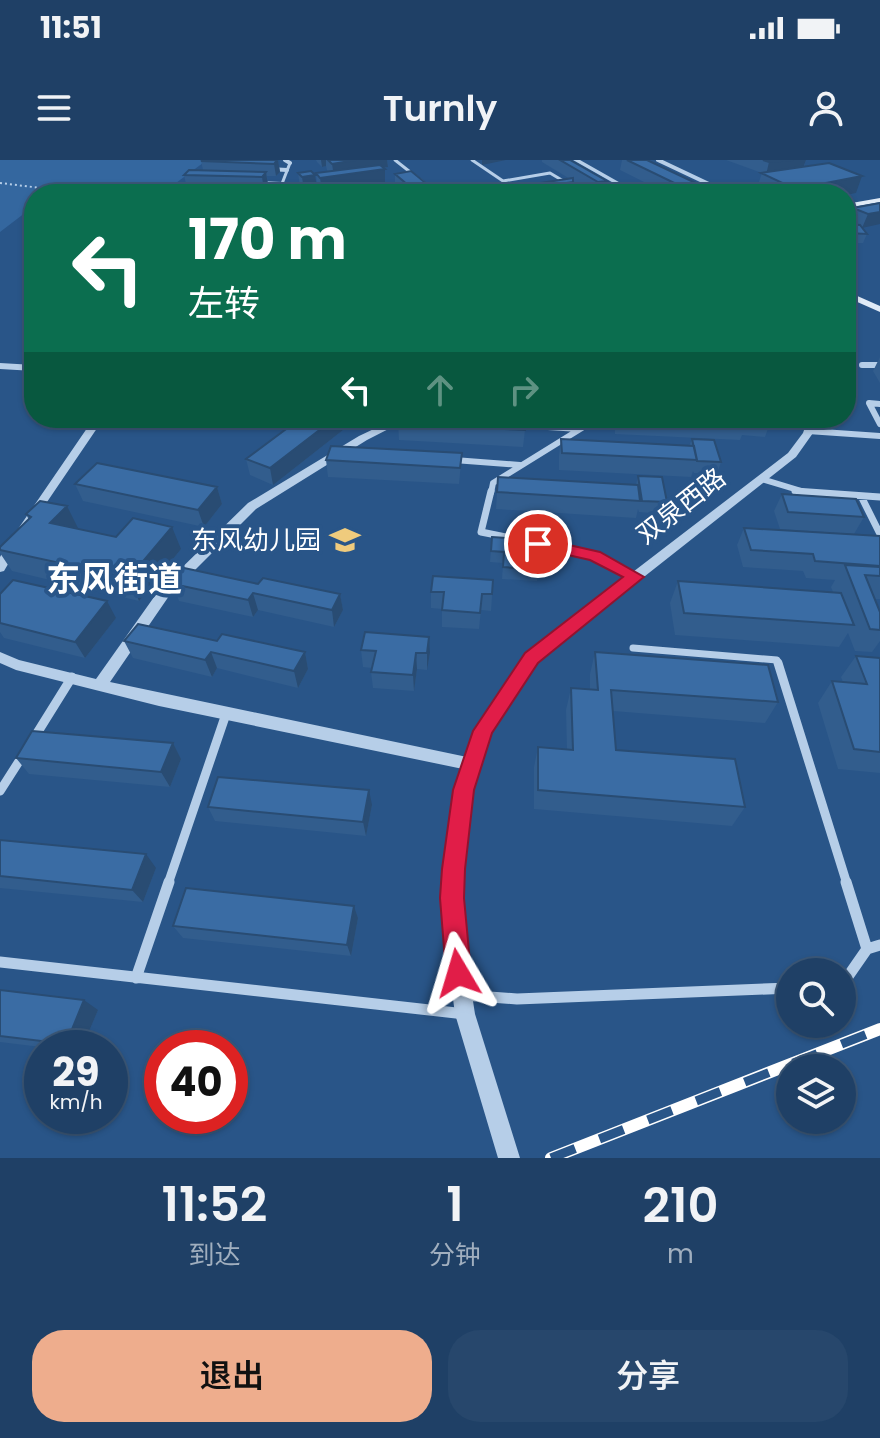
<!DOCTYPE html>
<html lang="zh">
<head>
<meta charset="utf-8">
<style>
  body { margin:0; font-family:Poppins,"Noto Sans SC",sans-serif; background:#27476c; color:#f1f3f6; height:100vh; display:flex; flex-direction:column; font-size:30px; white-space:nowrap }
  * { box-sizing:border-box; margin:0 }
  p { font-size:26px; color:#a1afbf }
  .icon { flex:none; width:44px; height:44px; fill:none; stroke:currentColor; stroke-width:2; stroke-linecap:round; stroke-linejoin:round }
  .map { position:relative; height:998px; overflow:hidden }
  .details { display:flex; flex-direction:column; background:#1f4066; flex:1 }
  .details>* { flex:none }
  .top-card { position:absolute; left:24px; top:24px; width:832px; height:244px; border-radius:32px; box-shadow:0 2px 6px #0004,0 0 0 2px #3c597a; background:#0b6e4f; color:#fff; overflow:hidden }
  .tools { position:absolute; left:776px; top:798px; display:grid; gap:16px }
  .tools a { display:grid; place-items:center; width:80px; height:80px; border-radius:50%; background:#1f4066; box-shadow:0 2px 6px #0004,0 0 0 2px #3c597a; font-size:40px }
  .speed { position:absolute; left:24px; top:870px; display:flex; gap:16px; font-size:40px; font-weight:700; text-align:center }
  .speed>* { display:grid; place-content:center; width:104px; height:104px; border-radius:50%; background:#1f4066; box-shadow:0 2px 6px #0004,0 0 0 2px #3c597a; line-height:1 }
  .speed small { font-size:20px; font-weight:400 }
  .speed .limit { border:12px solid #d22; background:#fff; color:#111 }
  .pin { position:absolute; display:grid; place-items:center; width:68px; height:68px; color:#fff; margin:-34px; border:4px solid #fff; border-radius:50%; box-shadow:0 2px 8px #0007 }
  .me { position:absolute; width:88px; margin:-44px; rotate:353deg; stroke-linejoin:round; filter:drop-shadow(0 0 6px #0008) }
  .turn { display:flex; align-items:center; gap:28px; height:168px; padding:0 32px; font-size:36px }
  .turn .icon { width:104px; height:104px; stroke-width:2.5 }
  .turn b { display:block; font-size:56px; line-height:68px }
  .lanes { display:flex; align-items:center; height:76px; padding:0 32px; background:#0003; justify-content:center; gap:40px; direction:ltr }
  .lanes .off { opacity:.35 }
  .eta { display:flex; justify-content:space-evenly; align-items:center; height:136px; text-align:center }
  .eta b { font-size:48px; font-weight:600; line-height:56px }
  .action { display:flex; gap:16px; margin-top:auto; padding:16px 32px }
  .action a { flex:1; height:92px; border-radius:32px; background:#eead8d; color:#111; font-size:32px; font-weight:600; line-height:92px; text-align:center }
  .action a+a { background:#27476c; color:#f1f3f6 }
  .status { display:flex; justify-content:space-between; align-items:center; height:56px; padding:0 40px; background:#1f4066; direction:ltr }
  .status svg { height:22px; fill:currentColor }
  header { display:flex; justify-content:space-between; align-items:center; height:104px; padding:0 32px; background:#1f4066; font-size:36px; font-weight:600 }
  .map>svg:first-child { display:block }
  .green { fill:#34679f }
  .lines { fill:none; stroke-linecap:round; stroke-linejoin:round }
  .path { stroke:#b6cee8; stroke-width:2; stroke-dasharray:2 3; stroke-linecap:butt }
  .service { stroke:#b6cee8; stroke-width:3 }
  .minor-far4 { stroke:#b6cee8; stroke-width:4 }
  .minor-far3 { stroke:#b6cee8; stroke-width:6 }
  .minor-far2 { stroke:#b6cee8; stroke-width:7 }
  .minor-far1 { stroke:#b6cee8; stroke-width:9 }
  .minor { stroke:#b6cee8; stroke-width:11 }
  .tertiary { fill:#b6cee8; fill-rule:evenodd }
  .secondary { fill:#e0ebf7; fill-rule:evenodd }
  .rail-casing { stroke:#fff; stroke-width:12 }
  .rail { stroke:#295588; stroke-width:9; stroke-dasharray:26; stroke-linecap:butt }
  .wall { fill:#325d8d }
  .shaded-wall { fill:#294c73 }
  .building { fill:#3a6ca4; stroke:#294c73; stroke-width:2 }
  .route { fill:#e11d48; stroke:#92132f; stroke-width:2 }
  .labels { text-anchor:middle; stroke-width:8; stroke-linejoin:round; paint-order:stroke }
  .street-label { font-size:26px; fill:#fff; stroke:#295588 }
  .poi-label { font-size:26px; fill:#fff; stroke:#295588; text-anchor:end }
  .district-label { font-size:34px; font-weight:bold; fill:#fff; stroke:#295588 }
</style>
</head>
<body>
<div class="status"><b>11:51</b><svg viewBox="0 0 49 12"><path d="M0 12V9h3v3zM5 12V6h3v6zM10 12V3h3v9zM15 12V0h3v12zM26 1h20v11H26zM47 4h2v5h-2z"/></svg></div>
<header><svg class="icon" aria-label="menu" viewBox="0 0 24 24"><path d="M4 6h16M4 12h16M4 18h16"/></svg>Turnly<svg class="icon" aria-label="person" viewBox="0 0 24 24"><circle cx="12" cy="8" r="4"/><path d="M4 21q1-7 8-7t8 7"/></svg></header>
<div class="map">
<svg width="880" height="998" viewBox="0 0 880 998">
  <rect width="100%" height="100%" fill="#295588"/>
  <path class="green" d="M0,0H207L161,34H34V46L0,72Z"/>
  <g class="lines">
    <path class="path" d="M0,23L41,28"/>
    <path class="service" d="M395,0L438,34
      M472,0L503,21L550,13L585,34
      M278,34L290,3"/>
    <path class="minor-far4" d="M285,0L290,3
      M658,0L730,34
      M269,9L287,10
      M260,23L282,24"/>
    <path class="minor-far3" d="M862,205H880
      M880,244L869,243L880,264
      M517,265L579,269
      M808,271L880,276
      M454,300L520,305
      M762,319L808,333
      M491,333L493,323L598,258"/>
    <path class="minor-far2" d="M491,331L481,372L521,380
      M795,331L880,337
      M861,336L880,374
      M538,384L594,396L635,417
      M633,488L777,500L779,505"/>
    <path class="minor-far1" d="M778,503L847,724
      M34,578L72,517
      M0,631L25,592
      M168,724L226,554"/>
    <path class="minor" d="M846,722L867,789
      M0,802L465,854
      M136,818L169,722
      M842,825L867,789L880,785
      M463,835L517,839L790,828"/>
    <path class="tertiary" d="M573,0H580L640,34H633Z
      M0,203L34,205V211L0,209Z
      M94,258H104L28,370L4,411L0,412V397L5,388Z
      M397,258H410L367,280L256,349L169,436L110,522L467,597L478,567L526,494L788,293L803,273L808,258H818L813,273L796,297L536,502L490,573L472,630L463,709L462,770L475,854L520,998H498L455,854L444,770L445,709L456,630L463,609L159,546L16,510L0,503V492L19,500L96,519L159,430L248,343L359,276Z"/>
    <path class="secondary" d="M880,38V42L846,48V44Z
      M846,131L880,146V152L846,137Z"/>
    <g class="rail-casing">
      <path id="rail" d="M551,998L880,869"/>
    </g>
    <use href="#rail" class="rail"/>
  </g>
  <path class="wall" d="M278,0L280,12L276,16H267L268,25L264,30H255L256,34H165L163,28L186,24L184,15L203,10L201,1Z
    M316,0H387L388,7L383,8L385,9V22L322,30L317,26L316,13L328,12L327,10L326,6L322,7L317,2Z
    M542,0H570L607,21L605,34H595L573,21L572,31L551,34H520L521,26L570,19L542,2Z
    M622,0H647L719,34H668L620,10Z
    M726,0H806L804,7L856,33L846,34H764L756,30L762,13Z
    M298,13L317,28L304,30L300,26Z
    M395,14L428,25V34H339L395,26Z
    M880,43L862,68L867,74L863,83H846V64L856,65L847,61L853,48Z
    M880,197V223L873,211Z
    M301,258L357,259L273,325L250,315L246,299Z
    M614,258H766L769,266L765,277L742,275L740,280L615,274Z
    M398,264L525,270L523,287L399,280Z
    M561,279L689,286L692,279L721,302L717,314L694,313L693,311L691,317L559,310V296Z
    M462,293L459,324L328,317L326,300Z
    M638,316L667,342L663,354L639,352L638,349L636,358L496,349L498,317L636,325Z
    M75,324L217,327L222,344L204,367L83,341Z
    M782,334L864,357L854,374L780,369L774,351Z
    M26,354L78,369L181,389L139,441L12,411L0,393V387L29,360Z
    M744,368L880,376V439H874L880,452V481L872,492L855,491L848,473L839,487L675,475L670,443L678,421L833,432L831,427L835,420L806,418L803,411L743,407L737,385Z
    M492,377L548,393L546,405L539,404L537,421L502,419L503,403L490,402Z
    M493,420L491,451L481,450L479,469L442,467V449L431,448V432Z
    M173,424H258L340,434L343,450L334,467L258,450L253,457L179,441Z
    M0,434L116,458L85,498L4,478L0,472Z
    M124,481H217L305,492L308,509L298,528L217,508L212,517L133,498Z
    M361,490L430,493L427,510L417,509L414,531L373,528L371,512L372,508L363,507Z
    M595,492L778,542L765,563L613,551L616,590L745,647L732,666L534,649V607L538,587L567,590L566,550L571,528L590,530V514Z
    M856,496L880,498V613L838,609L818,543L832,521L843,522L841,517Z
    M173,583L181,599L170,627L29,614L16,598Z
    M372,645L366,676L215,661L208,647Z
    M0,680L156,708L143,742L0,728Z
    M354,746L358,758L351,796L183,778L173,766Z
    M0,830L98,850L82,888H49L0,882Z"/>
  <path class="shaded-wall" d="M278,0L280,12L276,16L274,4Z
    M321,0H326V6L322,7Z
    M348,0H387L388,7L339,15L385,9V22L322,30L320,18L334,16L332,4Z
    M482,0H506L482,5Z
    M793,0H806L802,11L766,15L769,2Z
    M266,12L268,25L264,30L262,17Z
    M315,15L317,28L304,30L302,17Z
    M862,16L856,33L846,35L793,34L795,29Z
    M607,21L605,34H596L598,22Z
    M573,22L572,31L551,34H527V29Z
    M428,25V34H384L413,27Z
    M254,27L256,34H251L250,32Z
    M493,31V34H470Z
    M880,52V64L862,68L868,54Z
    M335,258L357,259L273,325L270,308Z
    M217,327L222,344L204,367L198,350Z
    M67,346L78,368L50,363Z
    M172,367L181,389L139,441L129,418Z
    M253,433L258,450L253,457L248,440Z
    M340,434L343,450L334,467L332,450Z
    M107,441L116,458L85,498L75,482Z
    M429,477L430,493L427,510V493Z
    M211,492L217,508L212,517L205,500Z
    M305,492L308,509L298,528L294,511Z
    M416,493L417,509L414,531L413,515Z
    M173,583L181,599L170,627L161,612Z
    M369,630L372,645L366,676L363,662Z
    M146,694L156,708L143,742L132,730Z
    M354,746L358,758L351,796L347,785Z
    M84,840L98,850L82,888H73L66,884Z"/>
  <path class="building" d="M203,0H277L274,4L201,1Z
    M328,0H356L332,4Z
    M560,0H570L607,21L598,22Z
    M627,0H647L719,34H697Z
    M763,0H793L769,2Z
    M829,3L862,16L795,29L761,13Z
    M380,5L385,9L320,18L316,13Z
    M189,10L266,12L262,17L184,15Z
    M311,11L315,15L302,17L298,13Z
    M411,11L428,25L413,27L416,30L384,34H339L408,25L395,14Z
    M573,18V22L527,29L521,26Z
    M169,23L254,27L250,32L163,28Z
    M493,27V31L470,34H461L459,32Z
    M616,30L624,34H613L607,31Z
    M583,31L589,34H562Z
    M880,43V52L868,54L853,48Z
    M846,64L860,65L867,74L847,73Z
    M301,258H335L270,308L246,299Z
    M399,258H526L525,270L398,264Z
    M638,258H745L747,264Z
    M745,258H766L769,266L747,265Z
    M561,279L694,286L697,300L562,293Z
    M692,279L714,280L721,302L697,301Z
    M331,286L462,293L460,308L326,300Z
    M97,303L217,327L198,350L75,324Z
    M638,316L662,317L667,342L642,341Z
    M498,317L638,325L640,341L497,332Z
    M782,334L856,339L864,357L788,352Z
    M40,341L67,346L50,363L116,377L133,358L172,367L129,418L0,390V387L31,357L26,354Z
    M744,368L880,376V406L815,401L813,394L751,390Z
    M492,377L548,381V393H539V410L503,407L504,392L491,391Z
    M845,405L880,407V416L865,415L880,452V470L870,469Z
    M184,408L258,424L263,418L340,434L332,450L253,433L248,440L173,424Z
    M433,416L493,420L492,434H482L480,453L442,450L444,432H431Z
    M13,420L107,441L75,482L0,463V434Z
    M678,421L841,433L854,465L684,453Z
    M138,464L217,481L222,474L305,492L294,511L211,492L205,500L124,481Z
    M365,472L429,477L427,493H416L413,515L371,512L376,491L361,490Z
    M595,492L768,505L778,542L611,530L616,590L735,599L745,647L538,630V587L573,590L571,528L598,530Z
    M856,496L880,498V592L854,589L832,521L867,524Z
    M32,571L173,583L161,612L16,598Z
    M218,617L369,630L363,662L208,647Z
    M0,680L146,694L132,730L0,716Z
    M186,728L354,746L347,785L173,766Z
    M0,830L84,840L66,884L0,876Z"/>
  <path class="route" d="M538,378L600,392L644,417L538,503L492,573L474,630L465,709L464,738L471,813L467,822L458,826L449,822L446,813L440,738L442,709L453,630L473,571L525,493L623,417L590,400L532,387V380Z"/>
  <defs>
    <g id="school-bare" transform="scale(2.4)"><path d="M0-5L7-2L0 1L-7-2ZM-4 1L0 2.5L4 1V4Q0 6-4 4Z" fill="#efcb7d" stroke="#295588" stroke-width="2.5" paint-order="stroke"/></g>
  </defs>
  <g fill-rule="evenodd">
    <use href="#school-bare" x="345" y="380"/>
  </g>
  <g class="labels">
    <g class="street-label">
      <text transform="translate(681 346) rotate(-38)" y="9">双泉西路</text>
    </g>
    <g class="poi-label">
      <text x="321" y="389">东风幼儿园</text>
    </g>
    <g class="district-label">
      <text x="114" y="431">东风街道</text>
    </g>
  </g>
</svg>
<div class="tools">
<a><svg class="icon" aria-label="search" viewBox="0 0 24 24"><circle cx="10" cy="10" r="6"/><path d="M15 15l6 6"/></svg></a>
<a><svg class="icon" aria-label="layers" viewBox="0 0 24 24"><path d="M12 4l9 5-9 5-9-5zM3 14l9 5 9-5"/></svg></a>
</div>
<div class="speed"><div>29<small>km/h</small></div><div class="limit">40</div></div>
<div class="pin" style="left:538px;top:384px;background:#d93025"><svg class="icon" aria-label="arrive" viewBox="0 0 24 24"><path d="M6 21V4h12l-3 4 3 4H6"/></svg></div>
<svg class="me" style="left:458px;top:813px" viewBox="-20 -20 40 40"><path d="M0-17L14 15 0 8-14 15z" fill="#e11d48" stroke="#fff" stroke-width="4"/></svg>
<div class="top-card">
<div class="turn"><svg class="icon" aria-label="left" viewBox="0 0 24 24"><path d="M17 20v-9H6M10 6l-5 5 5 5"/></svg><div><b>170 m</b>左转</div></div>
<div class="lanes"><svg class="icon" aria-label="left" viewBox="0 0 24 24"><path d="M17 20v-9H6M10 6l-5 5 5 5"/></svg><svg class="icon off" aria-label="ahead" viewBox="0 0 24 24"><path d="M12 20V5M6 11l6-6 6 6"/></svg><svg class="icon off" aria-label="right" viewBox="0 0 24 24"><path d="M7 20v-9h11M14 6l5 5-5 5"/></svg></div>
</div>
</div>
<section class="details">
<div class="eta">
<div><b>11:52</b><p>到达</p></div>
<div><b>1</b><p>分钟</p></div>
<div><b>210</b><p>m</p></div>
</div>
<div class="action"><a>退出</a><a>分享</a></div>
</section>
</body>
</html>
